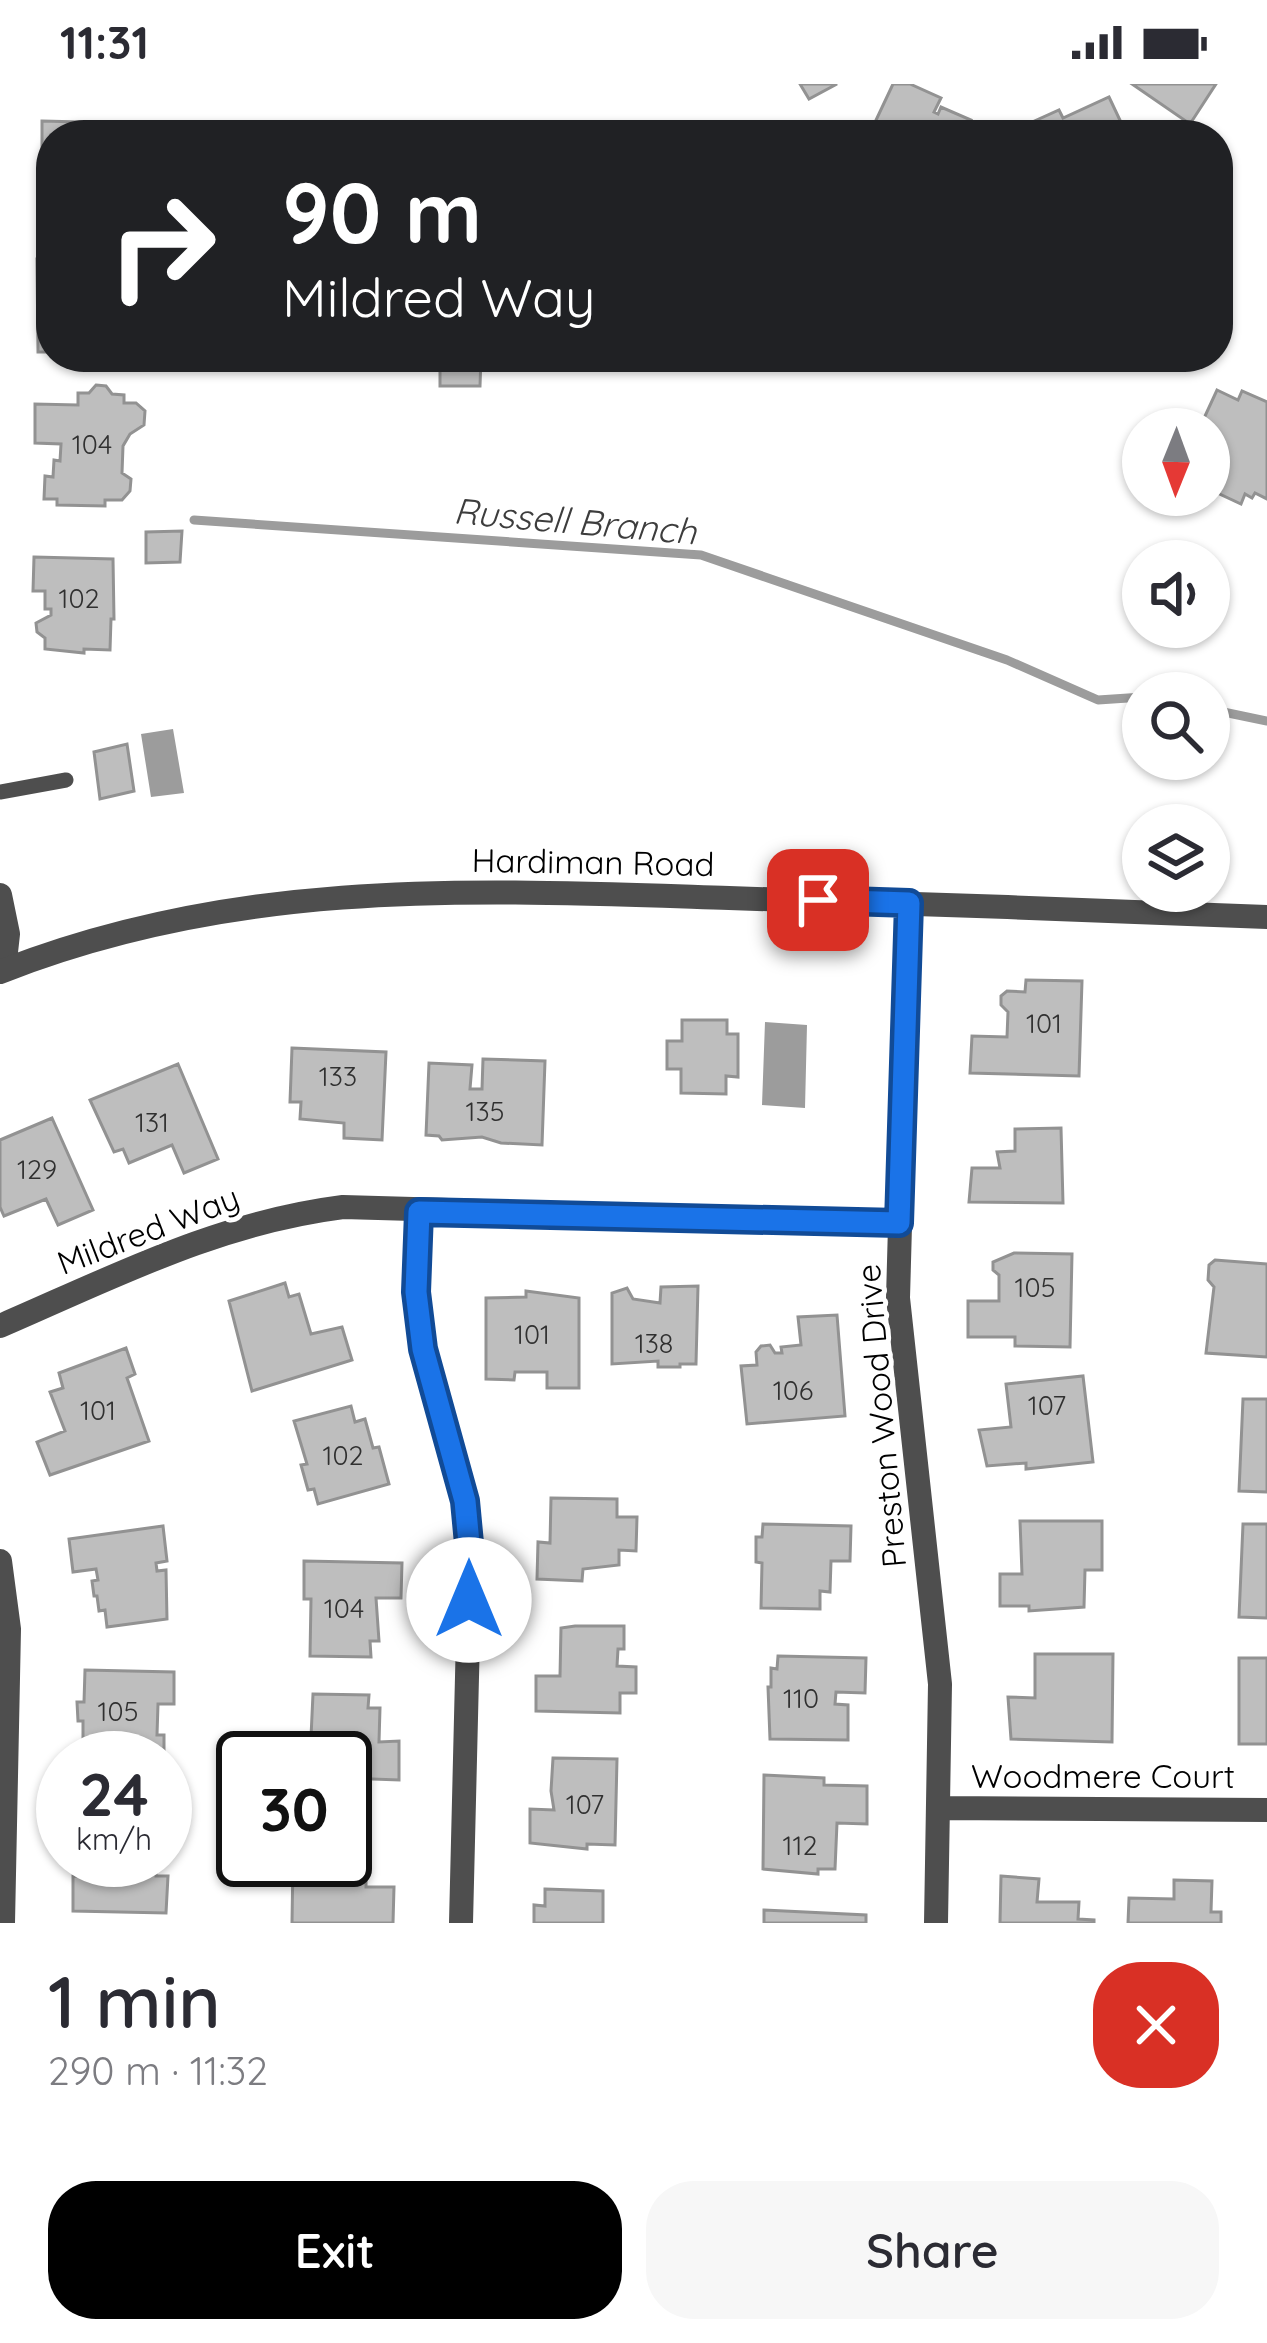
<!DOCTYPE html>
<html lang="en">
<head>
<meta charset="utf-8">
<style>
  body { margin:0; font-family:Quicksand,sans-serif; background:#f7f7f7; color:#2b2b33; height:100vh; display:flex; flex-direction:column; font-size:45px; white-space:nowrap }
  * { box-sizing:border-box; margin:0 }
  p { font-size:39px; color:#7c7c81 }
  .icon { flex:none; width:66px; height:66px; fill:none; stroke:currentColor; stroke-width:2; stroke-linecap:round; stroke-linejoin:round }
  .map { position:relative; height:1839px; overflow:hidden }
  .side { display:flex; flex-direction:column; background:#fff; flex:1 }
  .side>* { flex:none }
  .hud { position:absolute; left:36px; top:36px; width:1197px; height:252px; border-radius:48px; box-shadow:0 3px 9px #0004; background:#202124; color:#fff; overflow:hidden }
  .needle { width:78px; rotate:181deg }
  .controls { position:absolute; left:1122px; top:324px; display:grid; gap:24px }
  .controls a { display:grid; place-items:center; width:108px; height:108px; border-radius:50%; background:#fff; box-shadow:0 3px 9px #0004; font-size:60px }
  .speed { position:absolute; left:36px; top:1647px; display:flex; gap:24px; font-size:60px; font-weight:700; text-align:center }
  .speed>* { display:grid; place-content:center; width:156px; height:156px; border-radius:50%; background:#fff; box-shadow:0 3px 9px #0004; line-height:1 }
  .speed small { font-size:30px; font-weight:400 }
  .speed .limit { border:6px solid #111; border-radius:18px; background:#fff; color:#111 }
  .pin { position:absolute; display:grid; place-items:center; width:102px; height:102px; color:#fff; margin:-51px; border-radius:24px; box-shadow:0 6px 18px #0006 }
  .me { position:absolute; width:132px; margin:-66px; rotate:0deg; stroke-linejoin:round; filter:drop-shadow(0 0 9px #0008) }
  .turn { display:flex; align-items:center; gap:42px; height:252px; padding:0 48px; font-size:54px }
  .turn .icon { width:156px; height:156px; stroke-width:2.5 }
  .turn b { display:block; font-size:84px; line-height:102px }
  .round { display:grid; place-items:center; flex:none; width:126px; height:126px; border-radius:48px; background:#f7f7f7 }
  .summary { display:flex; align-items:center; justify-content:space-between; height:204px; padding:0 48px }
  h1 { font-size:72px; font-weight:600; line-height:90px }
  .primary-button { display:flex; gap:24px; margin-top:auto; padding:24px 48px }
  .primary-button a { flex:1; height:138px; border-radius:48px; background:#000; color:#fff; font-size:48px; font-weight:600; line-height:138px; text-align:center }
  .primary-button a+a { background:#f7f7f7; color:#2b2b33 }
  .status { display:flex; justify-content:space-between; align-items:center; height:84px; padding:0 60px; background:#fff; direction:ltr }
  .status svg { height:33px; fill:currentColor }
  .map>svg:first-child { display:block }
  .water { fill:#9c9c9c }
  .lines { fill:none; stroke-linecap:round; stroke-linejoin:round }
  .stream { stroke:#9c9c9c; stroke-width:9 }
  .building { fill:#bebebe; stroke:#929292; stroke-width:3 }
  .service { stroke:#4e4e4e; stroke-width:15 }
  .minor { stroke:#4e4e4e; stroke-width:24 }
  .tertiary { stroke:#4e4e4e; stroke-width:24 }
  .route-casing { stroke:#114b97; stroke-width:30 }
  .route { stroke:#1a73e8; stroke-width:21 }
  .labels { text-anchor:middle; stroke-width:10; stroke-linejoin:round; paint-order:stroke }
  .number-label { font-size:27px; fill:#303030 }
  .street-label { font-size:33px; fill:#000; stroke:#fff }
  .water-label { font-size:36px; font-style:italic; fill:#3d3d3d; stroke:#fff }
</style>
</head>
<body>
<div class="status"><b>11:31</b><svg viewBox="0 0 49 12"><path d="M0 12V9h3v3zM5 12V6h3v6zM10 12V3h3v9zM15 12V0h3v12zM26 1h20v11H26zM47 4h2v5h-2z"/></svg></div>
<div class="map">
<svg width="1267" height="1839" viewBox="0 0 1267 1839">
  <rect width="100%" height="100%" fill="#fff"/>
  <path class="water" d="M173,645L184,709L151,713L141,650Z
    M765,938L807,941L805,1024L762,1021Z"/>
  <g class="lines">
    <path class="stream" d="M194,436L701,471L1007,576L1098,616L1143,613
      M1209,625L1267,637"/>
  </g>
  <path class="building" d="M800,0H837L809,15Z
    M893,0H910L941,14L934,28L938,30L941,23L971,36L964,51H869Z
    M1132,0H1216L1190,40Z
    M1109,13L1127,51H1033L1028,40L1059,26L1063,34Z
    M42,37L121,39V51H51V72L42,71Z
    M408,42L523,45V51H408Z
    M37,175H51V268H38Z
    M440,273H481L480,302H440Z
    M96,301L106,302L112,310L124,311V319H136L145,327L144,341L130,350L123,362L122,389L131,395L130,407L122,416H105V422L57,421V415H44L45,392L53,393L54,376L60,377L61,360L35,359V320L78,321V309H89Z
    M1217,306L1238,316L1242,307L1267,318V415L1255,409L1252,414L1245,410L1241,420L1209,405V345H1199Z
    M182,447L180,478L146,479V448Z
    M34,473L113,475L114,535H111L110,566L84,565V569L45,565V554L37,548L36,539L51,531V525H45V507H33Z
    M127,660L134,707L100,715L94,668Z
    M1026,896L1082,897L1079,992L970,989L972,952L1007,953L1008,928L1001,921V912L1007,907L1025,908Z
    M682,936H727V950H738V993L726,992V1010L681,1009V985H667V957H682Z
    M292,964L386,968L382,1056L344,1054V1039L300,1035L301,1018H290Z
    M483,975L545,977L542,1061L501,1059L482,1053L442,1056L439,1052L426,1051L429,979L472,981L470,1005H482Z
    M178,980L218,1075L184,1089L172,1061L129,1079L123,1065L114,1068L90,1016Z
    M52,1034L93,1126L58,1141L46,1115L4,1132L0,1123V1056Z
    M1061,1044L1063,1119L969,1118L972,1084H1000L997,1068L1015,1067V1045Z
    M1014,1169L1072,1170L1070,1263L1015,1262V1253H968V1217H999V1191L993,1186V1178Z
    M1215,1176L1267,1180V1273L1206,1269L1214,1203L1208,1196L1209,1181Z
    M285,1199L289,1213L299,1210L311,1250L342,1243L352,1276L252,1307L229,1217Z
    M698,1202L696,1280H680V1283H658V1277L612,1280V1209L627,1204L633,1215L660,1219L661,1203Z
    M526,1207L579,1214V1304H547V1288H515L514,1296L486,1295V1214L526,1213Z
    M837,1231L845,1332L747,1340L741,1282L757,1281L756,1268L761,1262L770,1261L775,1269H782L781,1263L801,1261L798,1233Z
    M126,1264L135,1290L127,1294L149,1357L50,1391L37,1358L65,1347L50,1308L63,1304L59,1289Z
    M1083,1292L1093,1378L1026,1385V1379L987,1382L979,1346L1011,1343L1006,1300Z
    M1243,1315H1267V1408L1239,1407Z
    M351,1322L355,1338L365,1335L373,1364L379,1363L389,1400L318,1420L314,1405L308,1406L301,1381L307,1380L294,1337Z
    M551,1414L617,1415V1433H637L636,1467L619,1466V1481L583,1485L582,1497L537,1495L538,1458L550,1459Z
    M1020,1437H1102V1486H1085L1084,1523L1029,1527V1522H1000V1490H1022Z
    M763,1440L851,1442L850,1477H831L830,1508L820,1507V1525L761,1524L762,1479L756,1478V1453H762Z
    M1243,1440H1267V1534L1239,1533Z
    M163,1442L167,1477L156,1479L157,1487L166,1486L167,1535L107,1543L105,1526L99,1527L97,1512H94L92,1497L98,1496L96,1485L73,1488L69,1455Z
    M304,1477L402,1479L401,1514H376L379,1557H370L371,1573L310,1572L311,1515H304Z
    M575,1542H624V1565H618L617,1582L636,1583V1609H620V1629L536,1627V1592H560L561,1544Z
    M1035,1570H1113L1112,1658L1011,1655L1008,1613L1035,1614Z
    M778,1572L866,1574L865,1609L836,1608L835,1620L848,1621V1656L770,1655L768,1603H771V1584L777,1585Z
    M1239,1574H1267V1660H1239Z
    M85,1586L174,1588V1620H158L157,1651H164V1674H83V1637H78L77,1618H84Z
    M313,1610L369,1611L368,1624H380L379,1658L399,1657V1696L345,1694V1674H304V1653H311Z
    M553,1674L617,1675L615,1761L587,1760V1765L530,1759V1725L554,1726L551,1707Z
    M764,1691L824,1694V1701L867,1702V1740L837,1739L835,1785H818V1790L763,1785Z
    M345,1743L348,1758H364L370,1765V1773L360,1780V1784H366V1803H394L393,1839H292L293,1776H345Z
    M91,1776H156V1792H168L166,1829L73,1827V1792L95,1793Z
    M1001,1792L1039,1795L1037,1818H1079L1078,1835L1094,1836V1839H1000Z
    M1174,1796L1212,1797L1211,1828H1221V1839H1128L1129,1814L1174,1815Z
    M545,1805L603,1807V1839H534V1821L545,1822Z
    M764,1826L866,1831V1839H764Z"/>
  <g class="lines">
    <path class="service" d="M0,708L66,696"/>
    <path class="minor" d="M0,811L8,850L4,886
      M909,819L898,1214L940,1600L936,1839
      M419,1128L415,1209L423,1265L465,1417L470,1470L461,1839
      M0,1242C116,1192 217,1139 343,1123L899,1139
      M0,1477L9,1545L3,1839
      M939,1724L1267,1726"/>
    <path class="tertiary" d="M0,888C241,793 476,806 729,814C908,819 1088,826 1267,833"/>
  </g>
  <g class="lines">
    <g class="route-casing">
      <path id="route" d="M469,1516L470,1470L465,1417L423,1265L416,1208L419,1128L899,1139L909,819L818,816"/>
    </g>
    <use href="#route" class="route"/>
  </g>
  <g class="labels">
    <g class="number-label">
      <text x="92" y="370">104</text>
      <text x="79" y="524">102</text>
      <text x="1044" y="949">101</text>
      <text x="338" y="1002">133</text>
      <text x="485" y="1037">135</text>
      <text x="152" y="1048">131</text>
      <text x="37" y="1095">129</text>
      <text x="1035" y="1213">105</text>
      <text x="532" y="1260">101</text>
      <text x="654" y="1269">138</text>
      <text x="793" y="1316">106</text>
      <text x="1047" y="1331">107</text>
      <text x="98" y="1336">101</text>
      <text x="343" y="1381">102</text>
      <text x="344" y="1534">104</text>
      <text x="801" y="1624">110</text>
      <text x="118" y="1637">105</text>
      <text x="585" y="1730">107</text>
      <text x="800" y="1771">112</text>
    </g>
    <g class="street-label">
      <text transform="translate(593 778) rotate(1)" y="12">Hardiman Road</text>
      <text transform="translate(148 1146) rotate(-21)" y="12">Mildred Way</text>
      <text transform="translate(881 1332) rotate(-95)" y="12">Preston Wood Drive</text>
      <text x="1103" y="1704">Woodmere Court</text>
    </g>
    <g class="water-label">
      <text transform="translate(575 437) rotate(5)" y="13">Russell Branch</text>
    </g>
  </g>
</svg>
<div class="controls">
<a><svg class="needle" viewBox="-14 -14 28 28"><path d="M0-13l5 13h-10z" fill="#e53935"/><path d="M0 13l5-13h-10z" fill="#7c7c81"/></svg></a>
<a><svg class="icon" aria-label="sound" viewBox="0 0 24 24"><path d="M4 9h4l5-4v14l-5-4H4zM17 9q2 3 0 6"/></svg></a>
<a><svg class="icon" aria-label="search" viewBox="0 0 24 24"><circle cx="10" cy="10" r="6"/><path d="M15 15l6 6"/></svg></a>
<a><svg class="icon" aria-label="layers" viewBox="0 0 24 24"><path d="M12 4l9 5-9 5-9-5zM3 14l9 5 9-5"/></svg></a>
</div>
<div class="speed"><div>24<small>km/h</small></div><div class="limit">30</div></div>
<div class="pin" style="left:818px;top:816px;background:#d93025"><svg class="icon" aria-label="arrive" viewBox="0 0 24 24"><path d="M6 21V4h12l-3 4 3 4H6"/></svg></div>
<svg class="me" style="left:469px;top:1516px" viewBox="-20 -20 40 40"><circle r="19" fill="#fff"/><path d="M0-13L10 11 0 6-10 11z" fill="#1a73e8"/></svg>
<div class="hud">
<div class="turn"><svg class="icon" aria-label="right" viewBox="0 0 24 24"><path d="M7 20v-9h11M14 6l5 5-5 5"/></svg><div><b>90 m</b>Mildred Way</div></div>
</div>
</div>
<section class="side">
<div class="summary"><div><h1>1 min</h1><p>290 m · 11:32</p></div><a class="round" style="background:#d93025;color:#fff"><svg class="icon" aria-label="close" viewBox="0 0 24 24"><path d="M6 6l12 12M18 6L6 18"/></svg></a></div>
<div class="primary-button"><a>Exit</a><a>Share</a></div>
</section>
</body>
</html>
